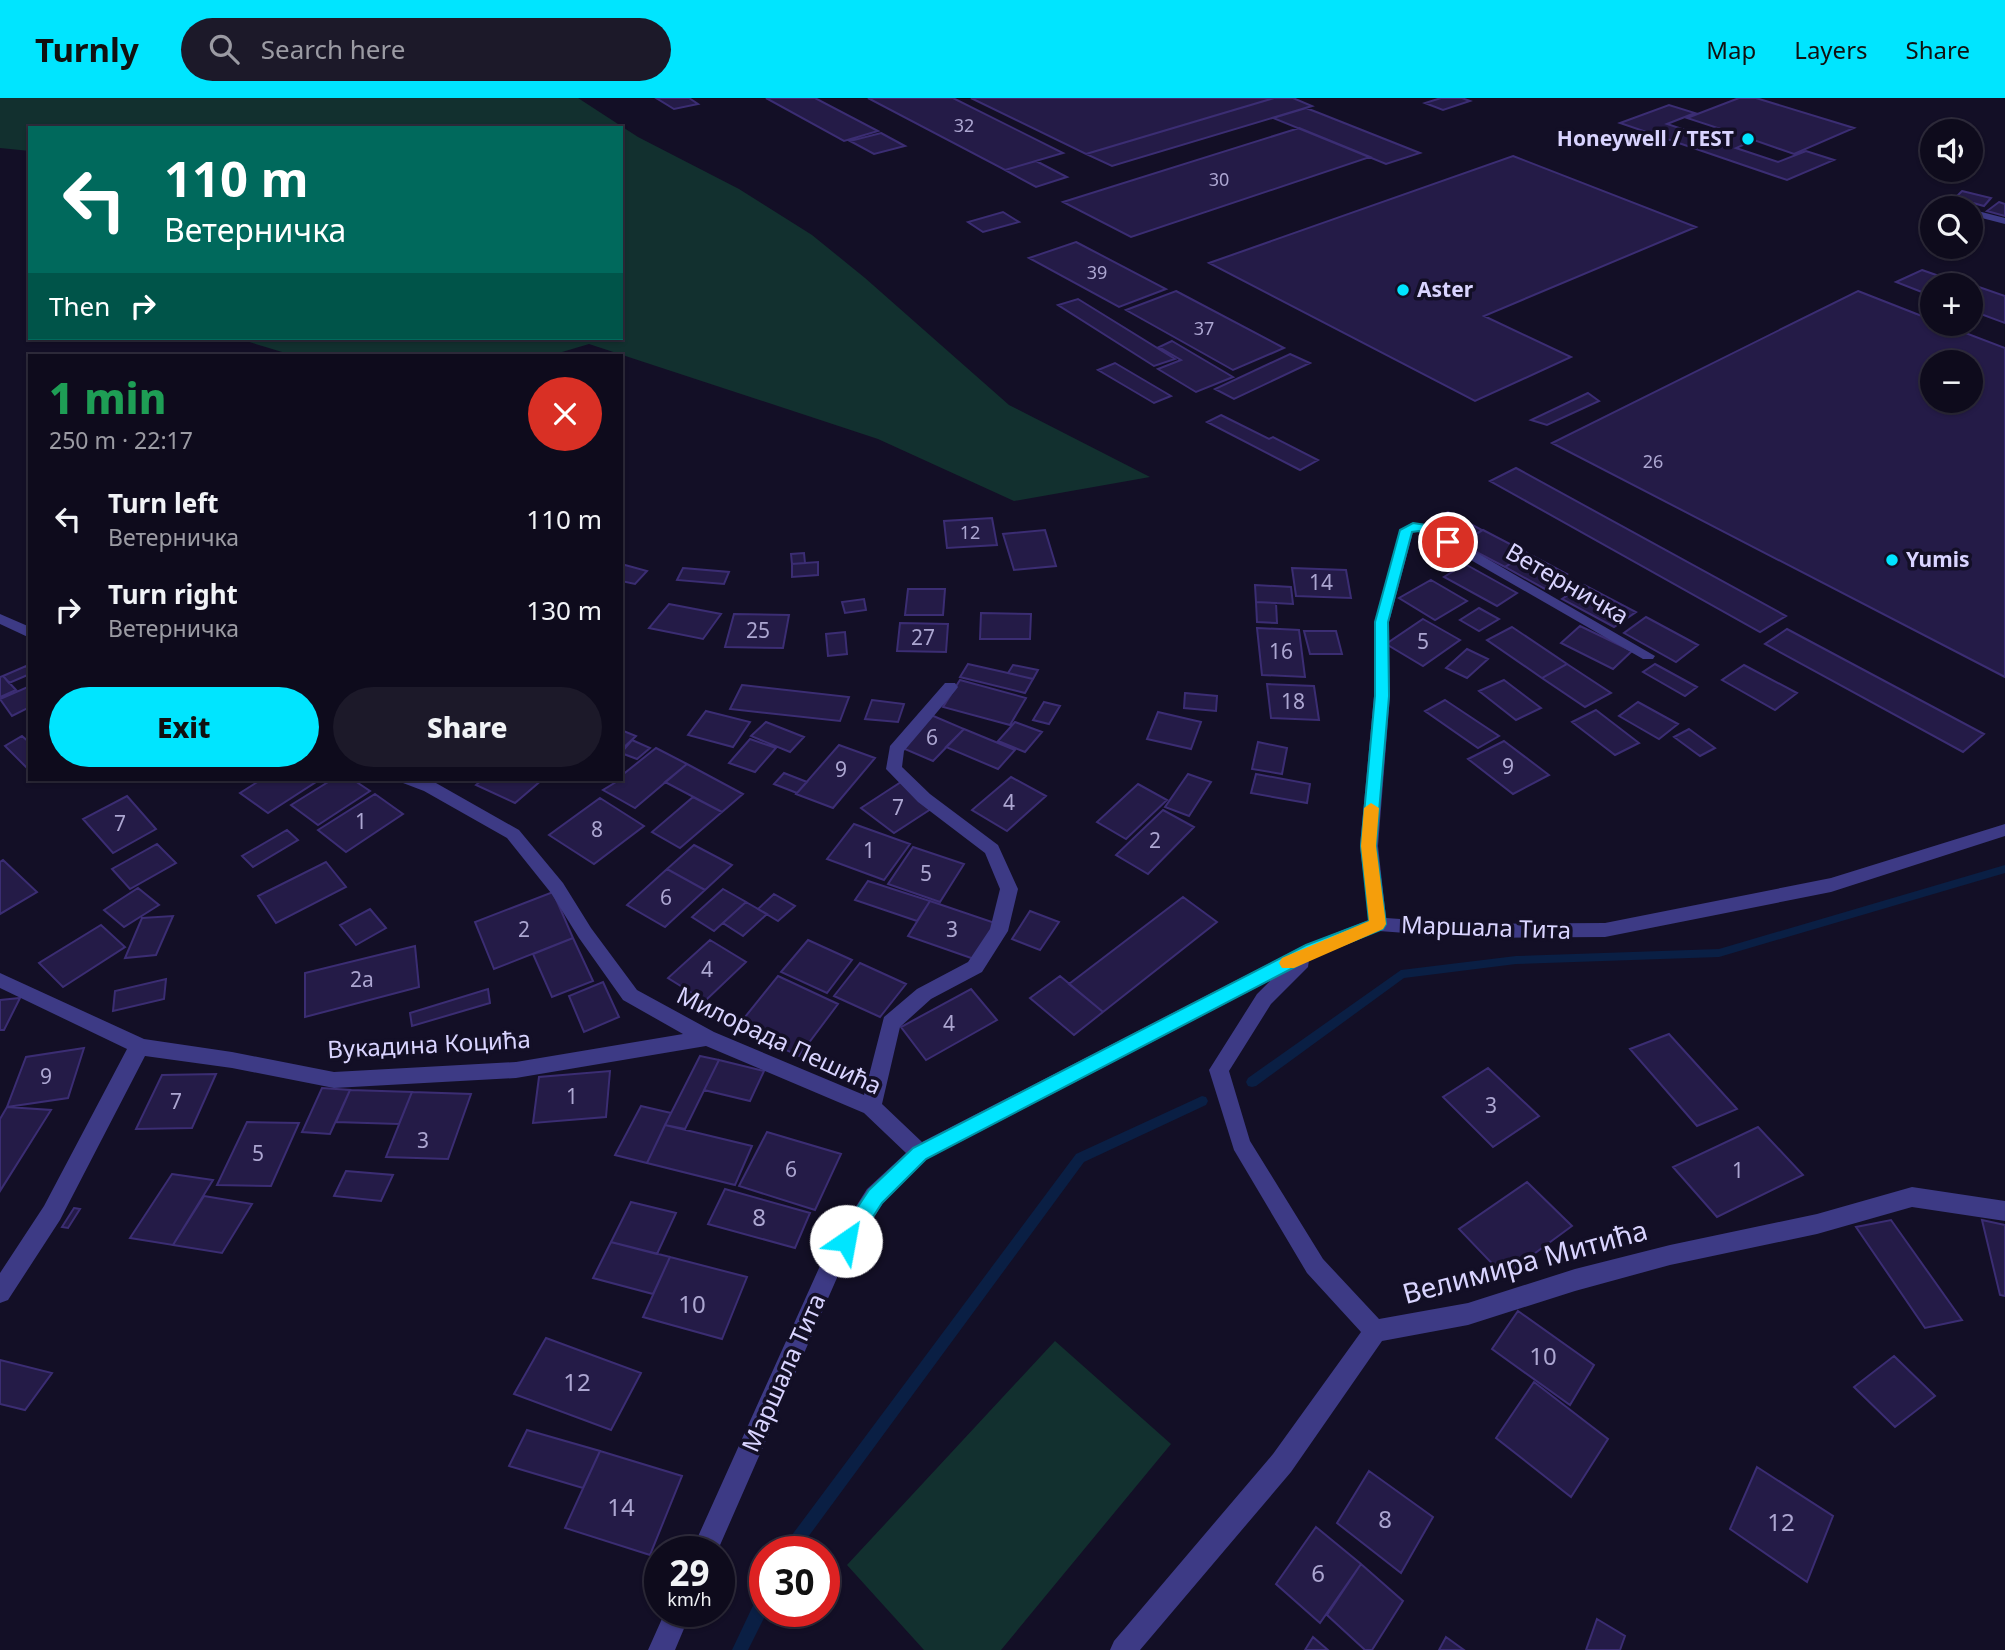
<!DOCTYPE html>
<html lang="en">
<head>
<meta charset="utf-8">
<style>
  body { margin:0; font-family:"Noto Sans",sans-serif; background:#1c1929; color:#f1f3f6; height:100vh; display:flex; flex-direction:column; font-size:26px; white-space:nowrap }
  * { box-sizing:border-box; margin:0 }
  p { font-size:23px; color:#9b9ba3 }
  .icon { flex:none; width:38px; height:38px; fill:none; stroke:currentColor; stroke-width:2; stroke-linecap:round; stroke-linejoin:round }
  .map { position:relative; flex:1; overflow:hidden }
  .panel { position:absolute; left:28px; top:256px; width:595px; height:427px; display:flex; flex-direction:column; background:#0e0b1c; border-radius:0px; box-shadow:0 2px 5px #0004,0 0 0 2px #2e2b3b }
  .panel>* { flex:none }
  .hud { position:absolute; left:28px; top:28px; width:595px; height:214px; border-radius:0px; box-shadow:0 2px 5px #0004,0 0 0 2px #2e2b3b; background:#00695c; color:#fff; overflow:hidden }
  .fabs { position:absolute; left:1920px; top:21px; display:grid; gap:14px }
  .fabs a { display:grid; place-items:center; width:63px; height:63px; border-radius:50%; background:#0e0b1c; box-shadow:0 2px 5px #0004,0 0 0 2px #2e2b3b; font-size:35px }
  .speed { position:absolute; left:644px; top:1438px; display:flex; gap:14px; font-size:35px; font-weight:700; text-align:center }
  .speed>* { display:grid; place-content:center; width:91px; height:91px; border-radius:50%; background:#0e0b1c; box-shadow:0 2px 5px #0004,0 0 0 2px #2e2b3b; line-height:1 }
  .speed small { font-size:18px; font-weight:400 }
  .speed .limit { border:10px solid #d22; background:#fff; color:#111 }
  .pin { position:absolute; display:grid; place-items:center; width:60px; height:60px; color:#fff; margin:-30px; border:4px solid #fff; border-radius:50%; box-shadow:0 2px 7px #0007 }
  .me { position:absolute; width:77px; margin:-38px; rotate:33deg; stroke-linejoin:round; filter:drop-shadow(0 0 5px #0008) }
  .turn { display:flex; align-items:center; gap:24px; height:147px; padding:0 21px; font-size:32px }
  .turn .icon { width:91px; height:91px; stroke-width:2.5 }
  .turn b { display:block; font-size:49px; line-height:60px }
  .then { display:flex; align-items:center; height:66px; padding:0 21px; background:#0003; gap:14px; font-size:26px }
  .round { display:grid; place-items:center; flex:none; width:74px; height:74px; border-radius:37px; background:#1c1929 }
  .headline { display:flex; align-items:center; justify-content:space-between; height:119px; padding:0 21px }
  h1 { font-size:42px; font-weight:800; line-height:52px; color:#1e9e55 }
  .cta { display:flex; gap:14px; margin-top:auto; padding:14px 21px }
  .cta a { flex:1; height:80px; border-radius:42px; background:#00e5ff; color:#111; font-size:28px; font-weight:800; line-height:80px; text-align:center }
  .cta a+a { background:#1c1929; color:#f1f3f6 }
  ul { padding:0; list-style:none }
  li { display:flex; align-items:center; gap:21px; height:91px; padding:0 21px }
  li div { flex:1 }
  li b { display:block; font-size:26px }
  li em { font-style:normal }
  header { display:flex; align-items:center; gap:42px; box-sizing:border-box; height:98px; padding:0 35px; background:#00e5ff; color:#111 }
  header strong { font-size:33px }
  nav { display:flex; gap:38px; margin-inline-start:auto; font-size:24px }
  .search { width:490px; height:63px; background:#1c1929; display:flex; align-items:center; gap:18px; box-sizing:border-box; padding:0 24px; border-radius:38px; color:#9b9ba3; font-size:26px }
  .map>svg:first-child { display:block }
  .green { fill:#12302f }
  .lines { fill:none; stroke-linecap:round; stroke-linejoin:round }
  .stream { fill:#0a1f44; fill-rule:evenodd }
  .building { fill:#241b47; stroke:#3b2d73; stroke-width:2; fill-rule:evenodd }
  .minor { fill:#3d3a85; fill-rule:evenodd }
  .route { fill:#00e5ff; stroke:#0095a6; stroke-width:2 }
  .slow { fill:#f59e0b }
  .poi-dot { fill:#00e5ff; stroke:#130f26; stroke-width:2.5 }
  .labels { text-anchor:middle; stroke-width:7; stroke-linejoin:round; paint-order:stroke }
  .far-number-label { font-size:18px; fill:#aca6d1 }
  .far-poi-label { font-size:21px; font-weight:bold; fill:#d9d4ff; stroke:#130f26; text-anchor:start }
  .number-label { font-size:21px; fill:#aca6d1 }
  .street-label { font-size:24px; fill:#d9d4ff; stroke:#130f26 }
  .near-number-label { font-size:24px; fill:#aca6d1 }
  .near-street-label { font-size:28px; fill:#d9d4ff; stroke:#130f26 }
</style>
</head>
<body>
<header>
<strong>Turnly</strong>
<div class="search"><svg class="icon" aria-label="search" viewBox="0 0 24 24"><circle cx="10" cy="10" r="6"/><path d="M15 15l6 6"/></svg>Search here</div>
<nav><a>Map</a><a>Layers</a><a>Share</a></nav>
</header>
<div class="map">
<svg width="2005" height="1552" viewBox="0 0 2005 1552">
  <rect width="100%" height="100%" fill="#130f26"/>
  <path class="green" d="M0,0H578L638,39L739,91L812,137L865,180L1009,307L1150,379L1014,403L878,341L589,246L552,257H292L236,240H621V30H30V53L0,50Z
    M1055,1243L1171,1346L1001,1552H924L847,1467Z"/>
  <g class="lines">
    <path class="stream" d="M2005,767V775L1719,859L1516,866L1404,880L1256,988L1252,989L1248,988L1246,984L1248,980L1401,872L1516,858L1719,851Z
      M1202,998L1206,999L1208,1003L1206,1007L1084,1064L797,1454H780L783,1449L1076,1056Z
      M765,1493V1514H767L748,1552H732L759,1495Z"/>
  </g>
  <path class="building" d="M656,0H689L698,6L674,11Z
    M766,0H815L878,33L844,43Z
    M868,0H953L1063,55L1005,72Z
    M971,0H1274L1086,56Z
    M1274,0H1293L1312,8L1112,68L1086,56Z
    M1441,0H1462L1470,3L1443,12L1425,5Z
    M1739,0H1756L1854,30L1794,56L1754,42L1736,50L1778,64L1806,53L1834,62L1787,82L1620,25L1669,7L1695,15L1667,26L1706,39L1724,32L1687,20Z
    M1306,10L1319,15L1420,55L1386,66L1273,20Z
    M1299,30L1370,59L1131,139L1063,104Z
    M881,35L905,48L874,56L850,43Z
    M1513,58L1696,129L1484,218L1571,259L1475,303L1209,165Z
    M1036,63L1067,79L1036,89L1005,72Z
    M1962,93L1991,100L1984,108L1955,100Z
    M1999,104L2005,106V118L1987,113Z
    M1003,114L1019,124L983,134L968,124Z
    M1076,144L1166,191L1119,209L1029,160Z
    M1922,172L1965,187H1932V198L1896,184Z
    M1976,188L2005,198V225L1970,212V189Z
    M1176,193L1284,250L1233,272L1126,212Z
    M1858,193L1932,222V226H1942L2005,250V579L1552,345ZM1932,264H1970V303H1932Z
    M1078,201L1175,261L1154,268L1058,207Z
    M1172,243L1233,279L1196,294L1158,271L1181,262L1159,249Z
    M1290,256L1310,265L1234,301L1215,291Z
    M1115,265L1171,298L1154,305L1098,272Z
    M1588,295L1599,303L1547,327L1531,322Z
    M1221,317L1269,341L1273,339L1318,362L1300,372L1207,324Z
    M1516,370L1786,518L1760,534L1490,383Z
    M1448,414L1482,432L1460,446L1425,427Z
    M992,420L997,447L947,450L944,423Z
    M1045,432L1056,468L1014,472L1003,436Z
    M1483,432L1527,455L1505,469L1461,446Z
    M804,455L805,465L792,466L791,456Z
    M1527,455L1567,476L1545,491L1505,469Z
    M818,464V477L792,479V466Z
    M1465,466L1517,495L1497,508L1444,479Z
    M625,467L647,473L635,486L621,483V470Z
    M683,470L729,474L724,486L677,482Z
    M1292,470L1346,472L1351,500L1296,498Z
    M1431,482L1467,503L1435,522L1399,500Z
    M1255,487L1291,489L1293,506L1256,504Z
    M1584,487L1636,514L1614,529L1562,501Z
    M908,491H945L943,517H905Z
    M864,501L866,512L845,515L842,504Z
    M1256,504L1276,505L1277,525L1257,524Z
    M669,506L721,516L703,541L649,530Z
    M1479,510L1499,521L1479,533L1460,522Z
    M981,515L1031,516L1030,541H980Z
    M734,516L789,517L783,550L725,549Z
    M1646,519L1698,547L1676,564L1624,535Z
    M1423,521L1460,542L1423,568L1386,546Z
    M900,525L948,526L946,554L897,553Z
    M1580,528L1632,553L1613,571L1561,545Z
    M1512,529L1567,566L1542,580L1487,542Z
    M1257,530L1299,532L1305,579L1262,577Z
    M1787,531L1984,636L1963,654L1765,546Z
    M1304,533H1336L1342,556H1310Z
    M845,534L847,556L828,558L826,536Z
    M1467,551L1488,561L1467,580L1446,570Z
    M968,566L1008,575L1033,581L1025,595L960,579Z
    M1567,566L1611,595L1585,609L1542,580Z
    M1655,566L1697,589L1685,598L1643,574Z
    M1013,567L1038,572L1033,581L1008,575Z
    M1744,567L1797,595L1775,612L1722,582Z
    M26,568L30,576L9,585L3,578Z
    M3,578L16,592L0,599V579Z
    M960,582L1026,600L1010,627L943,609Z
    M1504,582L1541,610L1516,622L1479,593Z
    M1267,586L1314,588L1319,622L1271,620Z
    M742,587L849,599L840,623L730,611Z
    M30,588V609L12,618L0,601Z
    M1185,595L1217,598L1216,613L1184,610Z
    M872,602L904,606L898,624L865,621Z
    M1445,602L1499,638L1478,650L1425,613Z
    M1044,604L1060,608L1049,626L1033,622Z
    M1638,604L1678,626L1659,641L1619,618Z
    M1596,612L1639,645L1615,657L1572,624Z
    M706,613L750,624L733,649L688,637Z
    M1158,614L1201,624L1191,651L1147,641Z
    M931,617L964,631L933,663L900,649Z
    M766,624L804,639L790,654L751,638Z
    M1015,624L1042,634L1025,654L998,643Z
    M964,631L1015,652L998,671L946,649Z
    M1689,631L1715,650L1700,658L1674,639Z
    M621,632L636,638L621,652Z
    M22,638L30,645V673L5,648Z
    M750,641L776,650L755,674L729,665Z
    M632,642L650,650L637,661L621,655Z
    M1504,643L1549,677L1513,696L1468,661Z
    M1258,644L1287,650L1282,676L1252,671Z
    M839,647L875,660L833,710L796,696Z
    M656,650L687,666L635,710L603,692L621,681V678Z
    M687,666L743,696L722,714L665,684Z
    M784,675L807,684L797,695L774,686Z
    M1188,676L1211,684L1189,718L1165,709Z
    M1256,676L1310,686L1307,705L1251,695Z
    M1011,679L1046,698L1007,733L972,712Z
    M262,681H318L319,682L268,715L240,695Z
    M333,681H352L370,693L318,727L291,707Z
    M483,681H543L515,705L476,687Z
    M901,684L934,709L894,735L861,710Z
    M1138,686L1167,702L1126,741L1097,724Z
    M375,696L403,716L346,754L318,732Z
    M127,698L156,731L113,755L83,721Z
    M693,699L722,714L680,750L652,734Z
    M600,700L644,728L594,766L549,737Z
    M1163,712L1194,729L1148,776L1116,757Z
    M854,726L910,746L884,782L827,761Z
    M287,732L298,742L253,769L242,758Z
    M157,746L176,765L130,791L112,771Z
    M694,747L732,767L705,792L667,771Z
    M913,749L964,766L940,804L888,786Z
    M3,762L37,794L0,816V764Z
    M326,764L346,789L276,825L258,798Z
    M667,771L705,792L665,829L627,807Z
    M868,783L930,803L917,823L855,802Z
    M138,790L159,807L124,829L104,812Z
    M723,791L746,804L714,833L692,819Z
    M553,794L573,840L494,871L475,824Z
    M774,796L795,808L778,823L758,811Z
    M1183,799L1217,824L1103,914L1069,886Z
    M930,803L995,825L974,861L908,838Z
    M746,804L767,816L743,838L723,825Z
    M370,811L386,830L356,847L340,827Z
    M1030,813L1059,824L1040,852L1012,841Z
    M173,818L156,857L125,860L142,820Z
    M101,827L125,849L63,889L39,865Z
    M573,840L593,883L552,899L533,856Z
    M710,842L746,864L705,903L668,880Z
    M808,842L852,862L827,895L781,874Z
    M415,848L419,889L305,919V875Z
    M860,865L906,886L880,919L834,898Z
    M778,878L838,906L799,958L737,929Z
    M1060,878L1103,914L1074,937L1030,900Z
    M166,881L164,901L113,913L115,893Z
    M603,884L619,919L584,934L569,898Z
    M488,891L490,905L412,928L410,915Z
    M971,891L997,922L926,962L901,929Z
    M20,900L4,932H0V902Z
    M1669,936L1737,1011L1697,1028L1630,951Z
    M84,950L68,1000L7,1009L26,959Z
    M700,958L719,962L685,1031L665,1027Z
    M719,962L764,973L750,1003L704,992Z
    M1488,970L1539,1018L1493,1049L1443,999Z
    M610,973L606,1019L533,1025L539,979Z
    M216,976L192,1030L136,1031L162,977Z
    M322,990L350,992L330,1036L302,1034Z
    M350,992L412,994L399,1026L336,1024Z
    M412,994L471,996L448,1061L386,1059Z
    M641,1008L671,1015L647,1065L615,1057Z
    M7,1009L51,1012L0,1093V1021Z
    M247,1024L299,1025L271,1088L217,1087Z
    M665,1027L752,1048L735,1087L647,1065Z
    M1758,1029L1803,1077L1717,1119L1673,1069Z
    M767,1034L841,1056L815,1112L739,1088Z
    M346,1073L393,1077L381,1103L334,1098Z
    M172,1076L213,1082L173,1147L130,1140Z
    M1527,1084L1572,1128L1504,1178L1459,1131Z
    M725,1091L810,1115L795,1150L708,1126Z
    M204,1098L252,1106L222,1155L173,1147Z
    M631,1104L676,1115L657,1156L611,1144Z
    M74,1110L80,1111L68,1130L62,1129Z
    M1891,1122L1962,1222L1925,1230L1856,1129Z
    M1982,1122L2005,1127V1198L2000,1197Z
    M611,1144L670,1159L653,1196L593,1180Z
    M670,1159L747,1179L722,1241L643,1219Z
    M1518,1213L1594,1267L1570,1307L1492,1251Z
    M546,1240L641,1275L611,1332L514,1296Z
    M1894,1258L1935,1298L1895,1329L1854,1289Z
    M0,1262L52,1275L25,1312L0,1306Z
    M1534,1284L1608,1341L1571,1399L1496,1340Z
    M527,1332L600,1353L583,1390L509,1368Z
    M600,1353L682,1378L650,1457L565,1430Z
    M1757,1369L1833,1418L1807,1484L1730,1431Z
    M1369,1373L1433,1419L1401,1475L1337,1425Z
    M1316,1429L1361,1466L1320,1525L1276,1486Z
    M1361,1466L1403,1503L1372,1552H1365L1327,1517Z
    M1597,1521L1625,1538L1620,1552H1586Z
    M1313,1539L1328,1552H1305Z
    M1446,1539L1464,1552H1439Z"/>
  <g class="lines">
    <path class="minor" d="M1970,111L2005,120V126L1970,117Z
      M1413,425L1431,428L1655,558L1653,561H1643L1422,434H1413L1389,524L1390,598L1378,748L1386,820L1472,826L1605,825L1831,780L2005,726V738L1831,794L1605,839L1472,840L1379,833L1309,862L1308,869L1271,906L1229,973L1250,1043L1323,1161L1379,1221L1468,1205L1575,1171L1670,1147L1817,1116L1912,1089L2005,1103V1123L1912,1109L1817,1136L1670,1167L1575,1193L1468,1227L1382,1243L1291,1374L1140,1552H1110L1114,1543L1273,1356L1361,1234L1307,1175L1234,1052L1209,972L1257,896L1271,882L927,1061L883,1105L840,1173L717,1454H691L824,1159L867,1091L906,1055L864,1015L706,948L516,980L334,990L232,970L145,958L60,1122L8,1202L0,1205V1175L44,1108L127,951L0,890V875L144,941L232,954L334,974L516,964L683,936L623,902L579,840L551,795L507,740L424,693L403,685L401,681H425L436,685L519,732L563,785L591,830L637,892L714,934L864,997L884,919L917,891L968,864L990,831L1000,791L985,755L918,704L886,671L890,648L945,585H955L958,589L955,593L904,653L902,669L930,696L998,747L1018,791L1008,833L982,874L931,901L900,929L882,1006L922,1044L1305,847L1369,822L1360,748L1374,598L1375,524L1400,432Z
      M0,516L30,529V540L0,526Z
      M665,1514H691L675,1552H648Z"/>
  </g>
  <path class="route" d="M1413,425L1426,427L1454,444L1448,448L1419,433L1412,434L1388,524L1389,598L1376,748L1386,826L1383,831L1318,857L926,1061L882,1105L853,1150L846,1152L839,1150L836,1143L839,1137L869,1092L913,1050L1306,847L1369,823L1361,748L1375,598V524L1400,432Z"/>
  <path class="slow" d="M1371,705L1379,710L1376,748L1386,826L1383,831L1294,870H1282L1279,865L1282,860L1369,823L1361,748L1364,710Z"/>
  <g class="poi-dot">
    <circle cx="1748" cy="41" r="7"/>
    <circle cx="1403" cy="192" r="7"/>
    <circle cx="1892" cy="462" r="7"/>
  </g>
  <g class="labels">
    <g class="far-number-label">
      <text x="964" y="34">32</text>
      <text x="1219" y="88">30</text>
      <text x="1097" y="181">39</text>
      <text x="1204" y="237">37</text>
      <text x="1653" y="370">26</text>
      <text x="970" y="441">12</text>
    </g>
    <g class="far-poi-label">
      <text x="1734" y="48" text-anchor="end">Honeywell / TEST</text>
      <text x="1417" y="199">Aster</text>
      <text x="1906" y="469">Yumis</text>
    </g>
    <g class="number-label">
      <text x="1321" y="492">14</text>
      <text x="758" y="540">25</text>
      <text x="923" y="547">27</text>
      <text x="1423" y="551">5</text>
      <text x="1281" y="561">16</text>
      <text x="1293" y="611">18</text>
      <text x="932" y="647">6</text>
      <text x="1508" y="676">9</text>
      <text x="841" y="679">9</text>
      <text x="1009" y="712">4</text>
      <text x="898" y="717">7</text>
      <text x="361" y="731">1</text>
      <text x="120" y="733">7</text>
      <text x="597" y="739">8</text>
      <text x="1155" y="750">2</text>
      <text x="869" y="760">1</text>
      <text x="926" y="783">5</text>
      <text x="666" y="807">6</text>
      <text x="524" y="839">2</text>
      <text x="952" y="839">3</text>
      <text x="707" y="879">4</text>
      <text x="362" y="889">2a</text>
      <text x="949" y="933">4</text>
      <text x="46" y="986">9</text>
      <text x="572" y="1006">1</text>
      <text x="176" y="1011">7</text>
      <text x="1491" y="1015">3</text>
      <text x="423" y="1050">3</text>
      <text x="258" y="1063">5</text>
      <text x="791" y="1079">6</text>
      <text x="1738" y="1080">1</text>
    </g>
    <g class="street-label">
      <text transform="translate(1567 486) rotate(30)" y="8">Ветерничка</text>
      <text transform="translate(1486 830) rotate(2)" y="8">Маршала Тита</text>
      <text transform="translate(779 943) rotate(25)" y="8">Милорада Пешића</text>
      <text transform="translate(429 947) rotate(-3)" y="8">Вукадина Коцића</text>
      <text transform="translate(784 1275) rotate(-66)" y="8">Маршала Тита</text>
    </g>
    <g class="near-number-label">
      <text x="759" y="1128">8</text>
      <text x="692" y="1215">10</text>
      <text x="1543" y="1267">10</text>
      <text x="577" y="1293">12</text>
      <text x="621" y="1418">14</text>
      <text x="1385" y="1430">8</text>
      <text x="1781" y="1433">12</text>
      <text x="1318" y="1484">6</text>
    </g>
    <g class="near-street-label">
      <text transform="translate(1525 1164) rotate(-15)" y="10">Велимира Митића</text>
    </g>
  </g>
</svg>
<div class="fabs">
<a><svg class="icon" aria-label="sound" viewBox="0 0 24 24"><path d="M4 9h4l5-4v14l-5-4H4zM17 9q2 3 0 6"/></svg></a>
<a><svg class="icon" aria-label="search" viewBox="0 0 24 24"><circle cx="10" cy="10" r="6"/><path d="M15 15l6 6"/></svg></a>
<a>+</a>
<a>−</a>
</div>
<div class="speed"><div>29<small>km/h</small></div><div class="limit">30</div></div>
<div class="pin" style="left:1448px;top:444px;background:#d93025"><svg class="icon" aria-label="arrive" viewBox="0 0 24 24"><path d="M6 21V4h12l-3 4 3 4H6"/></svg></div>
<svg class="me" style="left:846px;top:1143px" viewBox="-20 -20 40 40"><circle r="19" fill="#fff"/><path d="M0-13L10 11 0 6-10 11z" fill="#00e5ff"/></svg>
<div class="hud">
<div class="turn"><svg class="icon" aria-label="left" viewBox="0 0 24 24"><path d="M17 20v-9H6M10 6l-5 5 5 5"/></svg><div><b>110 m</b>Ветерничка</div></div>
<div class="then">Then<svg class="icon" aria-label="right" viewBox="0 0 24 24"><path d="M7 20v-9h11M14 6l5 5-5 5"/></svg></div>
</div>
<section class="panel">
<div class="headline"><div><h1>1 min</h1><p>250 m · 22:17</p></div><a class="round" style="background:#d93025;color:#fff"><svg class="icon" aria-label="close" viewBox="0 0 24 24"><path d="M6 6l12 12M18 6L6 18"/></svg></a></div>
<ul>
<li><svg class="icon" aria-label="left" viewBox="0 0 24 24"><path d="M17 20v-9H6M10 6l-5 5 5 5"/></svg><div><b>Turn left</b><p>Ветерничка</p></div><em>110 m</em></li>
<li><svg class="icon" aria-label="right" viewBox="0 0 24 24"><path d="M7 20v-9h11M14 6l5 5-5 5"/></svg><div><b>Turn right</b><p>Ветерничка</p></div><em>130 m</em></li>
</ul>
<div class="cta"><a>Exit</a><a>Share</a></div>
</section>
</div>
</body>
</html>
